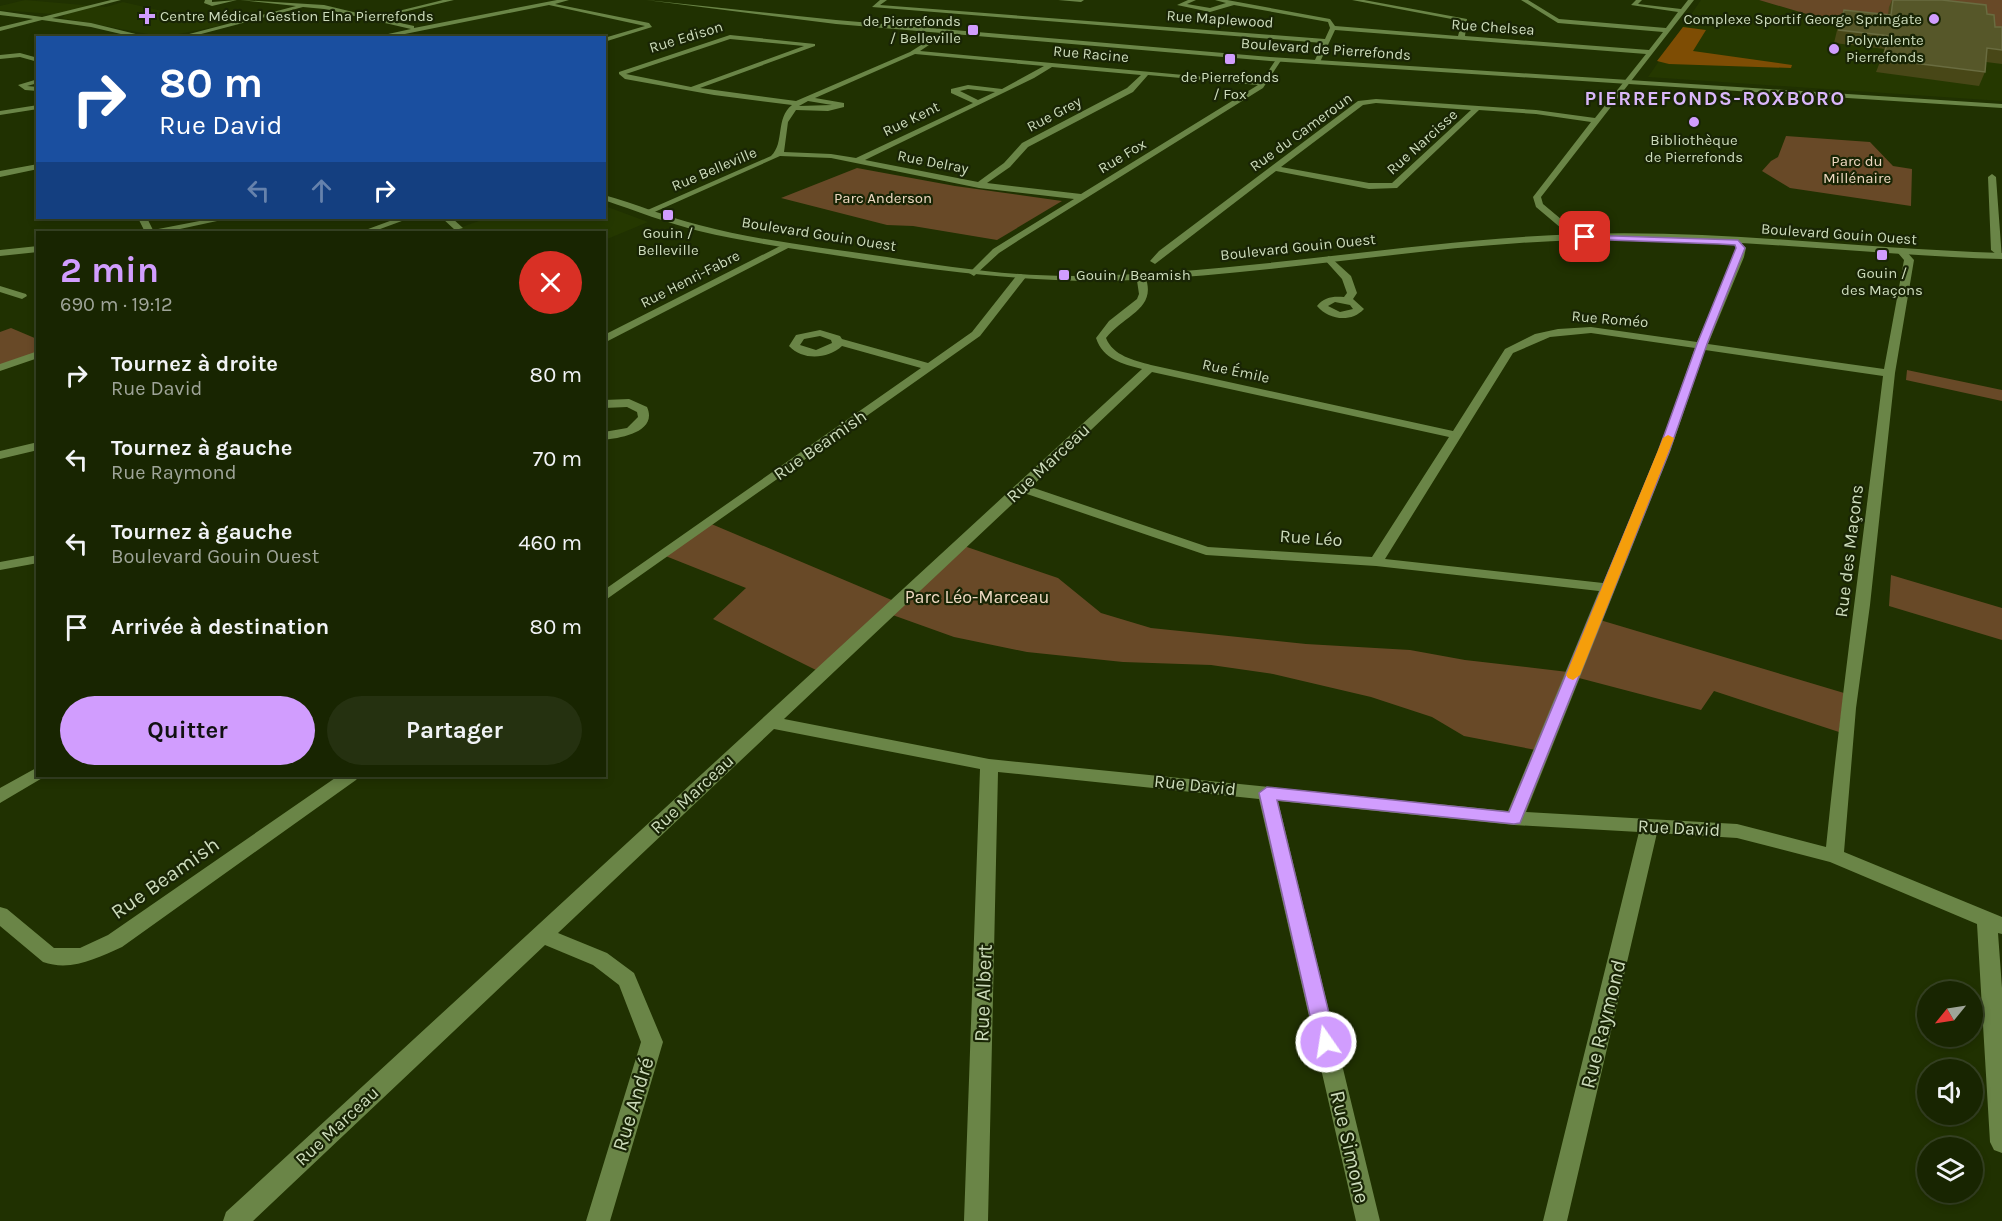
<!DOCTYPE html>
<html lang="fr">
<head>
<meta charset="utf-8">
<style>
  body { margin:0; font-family:Karla,sans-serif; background:#253110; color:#f1f3f6; height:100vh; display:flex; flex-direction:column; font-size:22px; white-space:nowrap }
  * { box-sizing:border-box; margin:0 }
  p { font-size:20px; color:#9fa599 }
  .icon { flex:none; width:33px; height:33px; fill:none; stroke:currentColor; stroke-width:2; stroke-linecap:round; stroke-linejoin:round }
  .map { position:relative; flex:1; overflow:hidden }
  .side { position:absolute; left:36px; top:231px; width:570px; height:546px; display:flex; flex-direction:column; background:#182501; border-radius:0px; box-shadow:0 3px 9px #0003,0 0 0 2px #364223 }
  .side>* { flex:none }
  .guide { position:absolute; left:36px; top:36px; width:570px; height:183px; border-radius:0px; box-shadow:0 3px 9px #0003,0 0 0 2px #364223; background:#1a4fa0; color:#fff; overflow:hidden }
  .needle { width:39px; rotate:240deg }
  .controls { position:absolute; left:1917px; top:981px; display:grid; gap:12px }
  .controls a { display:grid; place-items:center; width:66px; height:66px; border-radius:50%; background:#182501; box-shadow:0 3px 9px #0003,0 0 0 2px #364223; font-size:30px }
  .pin { position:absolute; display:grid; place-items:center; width:51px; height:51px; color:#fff; margin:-26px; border-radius:12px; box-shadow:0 3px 9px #0006 }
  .me { position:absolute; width:66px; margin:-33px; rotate:347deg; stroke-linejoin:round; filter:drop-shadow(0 0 4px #0008) }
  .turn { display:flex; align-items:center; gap:21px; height:126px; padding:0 24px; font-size:27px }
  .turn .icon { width:78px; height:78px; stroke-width:2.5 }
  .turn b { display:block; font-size:42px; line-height:51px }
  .lanes { display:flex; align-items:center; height:57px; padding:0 24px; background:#0003; justify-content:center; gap:30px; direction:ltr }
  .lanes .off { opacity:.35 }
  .round { display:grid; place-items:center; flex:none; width:63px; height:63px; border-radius:32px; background:#253110 }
  .head { display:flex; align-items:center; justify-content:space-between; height:102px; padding:0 24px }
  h1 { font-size:36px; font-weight:700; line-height:45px; color:#d19dfe }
  .button { display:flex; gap:12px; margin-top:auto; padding:12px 24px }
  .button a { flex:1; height:69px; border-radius:36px; background:#d19dfe; color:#111; font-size:24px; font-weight:700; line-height:69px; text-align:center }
  .button a+a { background:#253110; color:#f1f3f6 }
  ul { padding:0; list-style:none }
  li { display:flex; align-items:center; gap:18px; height:84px; padding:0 24px }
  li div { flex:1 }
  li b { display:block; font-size:22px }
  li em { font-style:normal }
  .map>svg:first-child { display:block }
  .built { fill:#253800 }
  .green { fill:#684927 }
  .forest { fill:#7e4d04 }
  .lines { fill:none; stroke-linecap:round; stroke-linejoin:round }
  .minor { fill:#6a8547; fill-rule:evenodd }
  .tertiary { fill:#6a8547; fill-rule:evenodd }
  .secondary { fill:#6a8547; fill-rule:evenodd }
  .wall { fill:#484717 }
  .building { fill:#565729; stroke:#696c40; stroke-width:1.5 }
  .route { fill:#d19dfe; stroke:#8866a5; stroke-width:1.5 }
  .slow { fill:#f59e0b }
  .poi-dot { fill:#d19dfe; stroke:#192505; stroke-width:2 }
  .labels { text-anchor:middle; stroke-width:4.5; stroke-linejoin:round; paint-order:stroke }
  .far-poi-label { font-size:15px; fill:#cddcbc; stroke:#192505 }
  .far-street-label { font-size:15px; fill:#cddcbc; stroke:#192505 }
  .far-park-label { font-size:15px; fill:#efd9c2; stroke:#192505 }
  .street-label { font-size:18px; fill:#cddcbc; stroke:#192505 }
  .park-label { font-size:18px; fill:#efd9c2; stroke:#192505 }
  .far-district-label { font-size:20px; font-weight:bold; letter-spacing:1.5px; fill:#dab7fb; stroke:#192505 }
  .near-street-label { font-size:21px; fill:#cddcbc; stroke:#192505 }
</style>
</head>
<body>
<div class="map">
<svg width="2002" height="1221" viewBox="0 0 2002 1221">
  <rect width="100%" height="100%" fill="#203101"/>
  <path class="built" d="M25,0L106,7L123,2L223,25L164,37L62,18L65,15L0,10V6Z
    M1701,0H1759L1810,15L2002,36V101L1648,77Z
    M605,206L648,222L605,240L604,232H447L488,218H604Z"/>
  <path class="green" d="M1759,0H2002V36L1810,15Z
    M1786,136L1870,142L1893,166L1912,169L1911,206L1790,188L1762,171L1771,161L1778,157Z
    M857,168L955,186L1062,201L997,240L913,226L887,225L781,198Z
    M11,328L37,339V354L0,368V332Z
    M1907,370L2002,390V401L1906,380Z
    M709,523L894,601L818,671L713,619L746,588L663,555Z
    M964,546L1058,578L1101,613L1151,628L1306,644L1410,650L1465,660L1568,672L1536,750L1464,736L1432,717L1371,697L1273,674L1211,665L1123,662L1027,652L954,637L887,613Z
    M1891,575L2002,608V640L1889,606Z
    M1600,620L1844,693L1839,732L1714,691L1701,710L1579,678Z"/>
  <path class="forest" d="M1683,27L1706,30L1693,51L1792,65L1791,68L1669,64L1657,61Z"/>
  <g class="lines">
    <path class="minor" d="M205,0H212V2L237,0L212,6L204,3Z
      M240,0L324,5L374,17L443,0H454L378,18L414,26V28L557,0H569L555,4L649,23L652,27L604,42V38L645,26L549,5L385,38H370L411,29L324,9L303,7L186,38H174L296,6Z
      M880,0H887L880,5L1325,39L1330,28L1328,22L1234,5L1210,12L1177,5L1188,0H1196L1187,4L1210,8L1226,3L1215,0H1227L1330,19L1335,26L1458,36L1462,21L1352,0H1364L1467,19L1465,36L1649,50L1663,32L1558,23L1521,0H1528L1559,19L1666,28L1678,12L1631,5L1636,0H1642L1638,4L1681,9L1688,0H1694L1541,197L1543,204L1580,235V239H1574L1536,207L1533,197L1591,122L1536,114L1479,110L1397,188L1369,189L1276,171L1155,264L1150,261L1159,251L1358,101L1376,99L1536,110L1595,118L1646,54L1335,30L1320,62L1317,64L1314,62L1323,43L872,7ZM1376,103L1471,110L1392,183H1369L1281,167L1363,105Z
      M1058,0H1084L1081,2Z
      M945,30L947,33L920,51L1261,82L1277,58L1282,59L1263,88L1019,240L999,253L974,276L969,273L993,249L1074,199L979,188L831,158L780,156L650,214L643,212L771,156C785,143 775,118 792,105L714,95L625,79L619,74V72L730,35L815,44V46L700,88L796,101L910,52ZM730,39L804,46L691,87L626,74ZM915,54L1044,66L1002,89L968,85L951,89V93L973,103L856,158L831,154L784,152L788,122L796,110L828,111L844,107V103L815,98ZM1052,67L1141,75L1127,88L1022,143L1004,163L978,182L865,160L1034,78ZM1148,75L1258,85L1081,194L987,183L1010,167L1028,147L1133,92ZM968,89L995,92L978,100L960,91ZM808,101L832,105L799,106Z
      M508,36H533L536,38H505Z
      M20,53L38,58V62L20,57L0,59V55Z
      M38,79V83L27,86L38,87V91L25,90L18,85Z
      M38,105V109L0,115V111Z
      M38,164V169L0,177V171Z
      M1992,174L1996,177L2002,259L1991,250L1988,177Z
      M138,218H147L153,230L215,218H231L166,232H145Z
      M398,218H410L372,232H360Z
      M442,218H452L463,228L455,230Z
      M1738,240L1746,248L1744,257L1708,344L1884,369L1904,260L1898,253L1906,251L1914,260L1895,373L1870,605L1856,708L1844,852L2002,917V934L1998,933L2002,988V1153L1994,1150L1990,1142L1977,924L1830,862L1737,838L1657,833L1567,1221H1543L1639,832L1514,825L1278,801L1380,1221H1356L1259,799L998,772L988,1221H964L980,769L774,729L558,933L607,953L634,973L663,1042L610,1221H586L641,1042L619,985L593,965L545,945L253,1221H223L226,1212L1142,369C1122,364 1103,359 1096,338L1109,321L1137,299L1139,294L1136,274L1145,276C1158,309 1124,315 1106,338C1113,356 1134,360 1151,365L1453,431L1505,349L1535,334L1558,329L1591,327L1697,342L1734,257L1736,248L1733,243ZM1591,333L1695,348L1658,452L1603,583L1385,559L1513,353L1550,337ZM1705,350L1883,376C1864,533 1842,689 1826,847L1737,824L1526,812L1670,452ZM1152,372L1449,437L1372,557L1208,547L1031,487ZM1024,493L1206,555L1376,566L1599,591L1508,811L989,759L784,719Z
      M786,243L794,245L604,343V335Z
      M38,246V252L0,256V250Z
      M1329,256L1351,276L1357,293L1353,299L1364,309C1351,323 1329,320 1317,306C1324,297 1333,296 1344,297L1347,293L1342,279L1324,259ZM1335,302L1350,305L1353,309L1340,312L1328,306Z
      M1021,274L1026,277L980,336L604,601V590L921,368L842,346C828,359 803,361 789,346L796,335L820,330L840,336L842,339L928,363L972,332L1017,275ZM820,336L831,340L832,343L816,350L800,345L804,339Z
      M0,286L26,294L27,296L22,299L0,292Z
      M38,351V358L0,371V364Z
      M629,399L647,407C658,432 621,438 604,440V432L627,428L638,417L637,412L627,407L604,408V400Z
      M38,442V450L0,459V451Z
      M38,555V563L0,570V562Z
      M38,767V776H45L44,777L0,803V788Z
      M338,776H359L356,780L122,947C97,958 71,972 43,962L0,926V907L7,909L54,948H80L108,935Z"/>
    <path class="tertiary" d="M111,0H121L52,18L91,23L152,38H138L91,27L42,20L0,31V27L33,19L0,15V11L42,17Z
      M604,195C636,204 667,217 699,225C760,241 824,248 887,257C948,267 1009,276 1070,276C1240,275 1408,240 1578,234C1719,229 1861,249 2002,253V259C1861,255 1719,235 1578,240C1429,245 1282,273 1134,280C1043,284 956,273 866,260C810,251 754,244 699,231C667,223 636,211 604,200Z"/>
    <path class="secondary" d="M646,0L836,20L1270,57L2002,104V108L1270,61L836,24Z"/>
  </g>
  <path class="wall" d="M1892,0H1942L1987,14L1995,27H2002V64L1986,62L1985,72L1979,86L1876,72L1885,49L1834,43L1839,22L1844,10L1888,15L1889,7Z"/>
  <path class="building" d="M1893,0H1942L1986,5L1987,14L1994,15L1995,27H2002V50L1987,48L1985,72L1882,59L1890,36L1839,30L1844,10L1891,15Z"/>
  <path class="route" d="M1585,235L1738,240L1745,248L1707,344L1669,452L1520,823L1514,824L1277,800L1336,1042L1333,1048L1326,1050L1319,1048L1316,1042L1259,793L1267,787L1509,812L1658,452L1697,344L1736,248L1735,245L1719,244L1582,239Z"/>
  <path class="slow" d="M1668,435L1674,438L1580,675L1573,680L1568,678L1566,675L1663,438Z"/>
  <g class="poi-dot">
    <path d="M144 7h6v6h6v6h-6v6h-6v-6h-6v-6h6z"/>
    <circle cx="1934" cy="19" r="6"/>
    <rect x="967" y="24" width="12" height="12" rx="3"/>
    <circle cx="1834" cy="49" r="6"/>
    <rect x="1224" y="53" width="12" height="12" rx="3"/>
    <circle cx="1694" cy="122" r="6"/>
    <rect x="662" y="209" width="12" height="12" rx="3"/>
    <rect x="1876" y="249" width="12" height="12" rx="3"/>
    <rect x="1058" y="269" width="12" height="12" rx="3"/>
  </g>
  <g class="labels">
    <g class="far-poi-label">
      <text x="160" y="21" text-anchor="start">Centre Médical Gestion Elna Pierrefonds</text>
      <text x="1922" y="24" text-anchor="end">Complexe Sportif George Springate</text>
      <text x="961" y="26" text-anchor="end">de Pierrefonds<tspan x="961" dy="17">/ Belleville</tspan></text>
      <text x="1846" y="45" text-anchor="start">Polyvalente<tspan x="1846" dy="17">Pierrefonds</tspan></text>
      <text x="1230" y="82">de Pierrefonds<tspan x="1230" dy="17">/ Fox</tspan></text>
      <text x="1694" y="145">Bibliothèque<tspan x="1694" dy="17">de Pierrefonds</tspan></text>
      <text x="668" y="238">Gouin /<tspan x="668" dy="17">Belleville</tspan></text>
      <text x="1882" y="278">Gouin /<tspan x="1882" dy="17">des Maçons</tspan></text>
      <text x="1076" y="280" text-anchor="start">Gouin / Beamish</text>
    </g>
    <g class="far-street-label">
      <text transform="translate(1220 19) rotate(4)" y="5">Rue Maplewood</text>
      <text transform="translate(1493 27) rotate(4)" y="5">Rue Chelsea</text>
      <text transform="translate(686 37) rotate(-17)" y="5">Rue Edison</text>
      <text transform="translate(1326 49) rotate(4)" y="5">Boulevard de Pierrefonds</text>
      <text transform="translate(1091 54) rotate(5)" y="5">Rue Racine</text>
      <text transform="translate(1054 114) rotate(-28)" y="5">Rue Grey</text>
      <text transform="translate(911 119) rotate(-26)" y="5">Rue Kent</text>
      <text transform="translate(1301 132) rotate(-36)" y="5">Rue du Cameroun</text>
      <text transform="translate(1422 142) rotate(-42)" y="5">Rue Narcisse</text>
      <text transform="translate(1122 156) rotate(-31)" y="5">Rue Fox</text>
      <text transform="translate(933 162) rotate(11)" y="5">Rue Delray</text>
      <text transform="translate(714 169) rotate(-23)" y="5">Rue Belleville</text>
      <text transform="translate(819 234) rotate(9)" y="5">Boulevard Gouin Ouest</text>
      <text transform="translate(1839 234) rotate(4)" y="5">Boulevard Gouin Ouest</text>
      <text transform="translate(1298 247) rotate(-6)" y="5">Boulevard Gouin Ouest</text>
      <text transform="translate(690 279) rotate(-27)" y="5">Rue Henri-Fabre</text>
      <text transform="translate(1610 319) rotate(5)" y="5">Rue Roméo</text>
      <text transform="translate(1236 371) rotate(12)" y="5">Rue Émile</text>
    </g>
    <g class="far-park-label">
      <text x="1857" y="166">Parc du<tspan x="1857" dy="17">Millénaire</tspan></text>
      <text x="883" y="203">Parc Anderson</text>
    </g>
    <g class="street-label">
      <text transform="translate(820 445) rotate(-35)" y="6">Rue Beamish</text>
      <text transform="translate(1048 463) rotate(-43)" y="6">Rue Marceau</text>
      <text transform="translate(1311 538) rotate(4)" y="6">Rue Léo</text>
      <text transform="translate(1849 551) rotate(-83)" y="6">Rue des Maçons</text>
      <text transform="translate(1195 785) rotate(6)" y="6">Rue David</text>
      <text transform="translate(692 794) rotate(-43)" y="6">Rue Marceau</text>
      <text transform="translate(1679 828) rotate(3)" y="6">Rue David</text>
      <text transform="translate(337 1126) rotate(-43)" y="6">Rue Marceau</text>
    </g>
    <g class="park-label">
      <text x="977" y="603">Parc Léo-Marceau</text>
    </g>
    <g class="far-district-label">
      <text x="1715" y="105">PIERREFONDS-ROXBORO</text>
    </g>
    <g class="near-street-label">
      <text transform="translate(165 878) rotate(-35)" y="7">Rue Beamish</text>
      <text transform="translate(983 993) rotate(-88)" y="7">Rue Albert</text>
      <text transform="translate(1603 1024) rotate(-76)" y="7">Rue Raymond</text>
      <text transform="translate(633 1104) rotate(-73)" y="7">Rue André</text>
      <text transform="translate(1350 1147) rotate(77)" y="7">Rue Simone</text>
    </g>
  </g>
</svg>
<div class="controls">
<a><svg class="needle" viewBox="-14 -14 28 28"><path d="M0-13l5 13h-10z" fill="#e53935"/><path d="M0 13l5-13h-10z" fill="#9fa599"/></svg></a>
<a><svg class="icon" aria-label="sound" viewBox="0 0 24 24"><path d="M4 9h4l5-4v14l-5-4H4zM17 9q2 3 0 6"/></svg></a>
<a><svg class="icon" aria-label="layers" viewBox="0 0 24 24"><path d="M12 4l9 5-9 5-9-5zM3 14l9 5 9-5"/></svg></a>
</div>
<div class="pin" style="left:1585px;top:237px;background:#d93025"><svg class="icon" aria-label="arrive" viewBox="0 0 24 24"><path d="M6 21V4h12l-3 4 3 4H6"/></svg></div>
<svg class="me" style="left:1326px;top:1042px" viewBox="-20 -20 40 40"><circle r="17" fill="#d19dfe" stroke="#fff" stroke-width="3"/><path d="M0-11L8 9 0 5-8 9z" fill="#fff"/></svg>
<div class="guide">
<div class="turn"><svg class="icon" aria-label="right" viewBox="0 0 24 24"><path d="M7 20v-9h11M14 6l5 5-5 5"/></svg><div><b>80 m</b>Rue David</div></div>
<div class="lanes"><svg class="icon off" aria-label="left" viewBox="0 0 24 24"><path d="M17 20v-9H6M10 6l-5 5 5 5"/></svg><svg class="icon off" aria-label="ahead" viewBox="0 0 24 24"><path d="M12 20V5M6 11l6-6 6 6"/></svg><svg class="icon" aria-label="right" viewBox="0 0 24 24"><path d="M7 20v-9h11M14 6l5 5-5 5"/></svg></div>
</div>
<section class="side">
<div class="head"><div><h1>2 min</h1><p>690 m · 19:12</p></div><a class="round" style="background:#d93025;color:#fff"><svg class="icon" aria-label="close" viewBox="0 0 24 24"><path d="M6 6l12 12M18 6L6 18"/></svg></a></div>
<ul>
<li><svg class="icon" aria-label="right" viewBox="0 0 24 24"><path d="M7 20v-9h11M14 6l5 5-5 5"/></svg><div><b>Tournez à droite</b><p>Rue David</p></div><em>80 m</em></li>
<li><svg class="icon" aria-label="left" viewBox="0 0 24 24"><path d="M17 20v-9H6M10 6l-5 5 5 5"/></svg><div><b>Tournez à gauche</b><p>Rue Raymond</p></div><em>70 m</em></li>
<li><svg class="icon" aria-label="left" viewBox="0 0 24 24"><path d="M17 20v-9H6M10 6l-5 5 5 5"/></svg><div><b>Tournez à gauche</b><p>Boulevard Gouin Ouest</p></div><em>460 m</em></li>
<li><svg class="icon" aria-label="arrive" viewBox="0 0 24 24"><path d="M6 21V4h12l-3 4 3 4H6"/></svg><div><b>Arrivée à destination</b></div><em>80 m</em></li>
</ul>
<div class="button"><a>Quitter</a><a>Partager</a></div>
</section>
</div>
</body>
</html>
